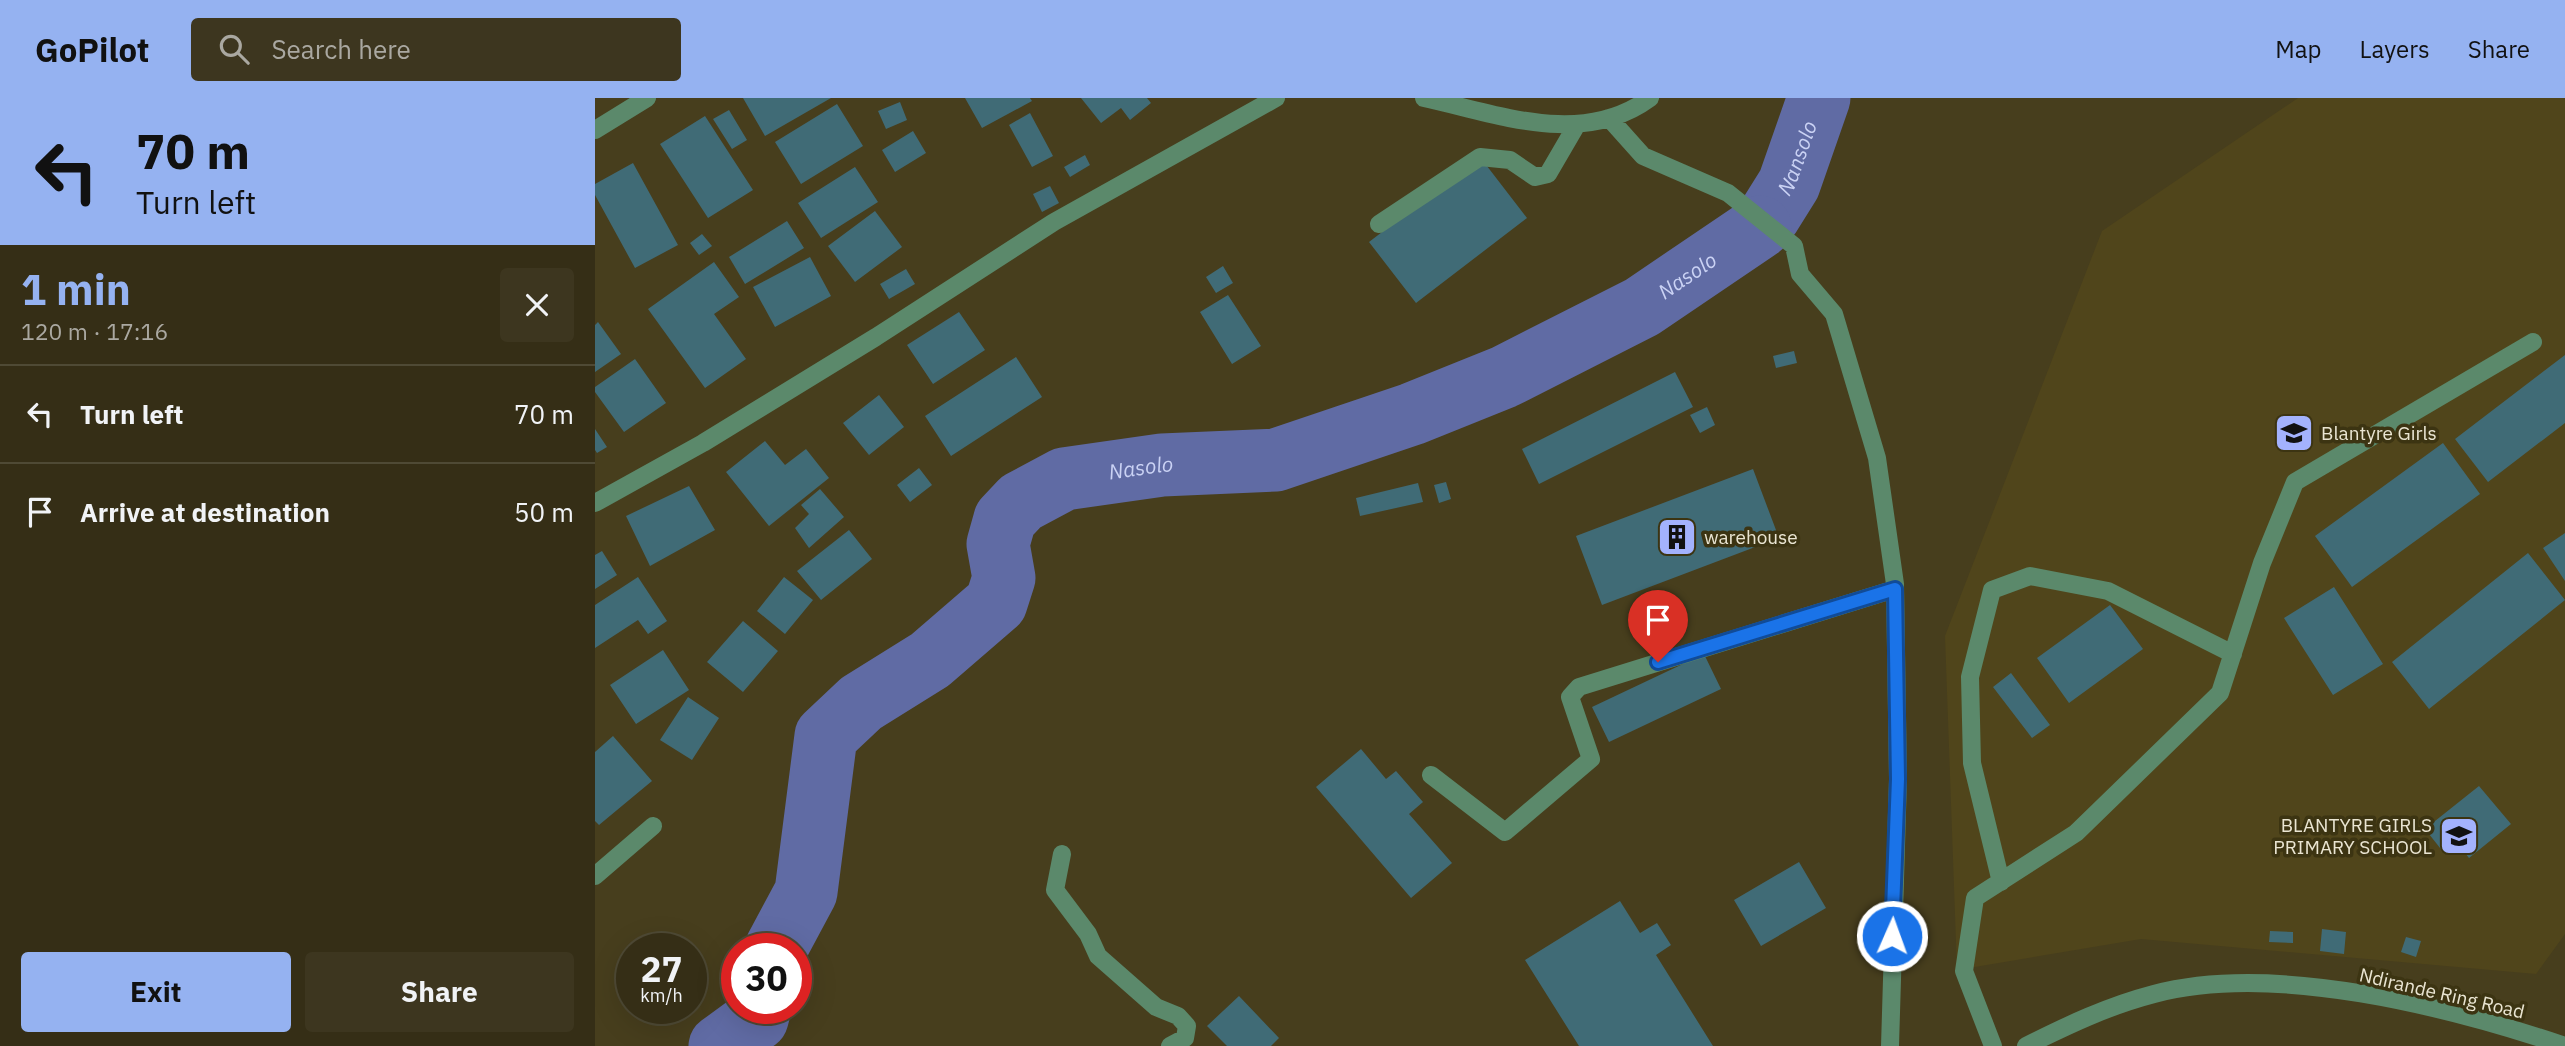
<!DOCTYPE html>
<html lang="en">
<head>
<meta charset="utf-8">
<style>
  body { margin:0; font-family:"IBM Plex Sans",sans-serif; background:#3d361f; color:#f1f3f6; height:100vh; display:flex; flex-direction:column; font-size:26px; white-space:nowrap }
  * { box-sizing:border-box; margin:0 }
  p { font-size:23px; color:#aaa8a1 }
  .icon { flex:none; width:38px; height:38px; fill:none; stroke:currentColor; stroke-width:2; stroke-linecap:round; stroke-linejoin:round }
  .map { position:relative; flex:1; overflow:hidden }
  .sheet { display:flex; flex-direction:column; background:#352e16; width:595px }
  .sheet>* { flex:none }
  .top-card { background:#95b2f1; color:#111; overflow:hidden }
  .speed { position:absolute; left:21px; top:835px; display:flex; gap:14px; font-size:35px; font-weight:700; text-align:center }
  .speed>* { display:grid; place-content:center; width:91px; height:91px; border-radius:50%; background:#352e16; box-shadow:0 7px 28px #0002,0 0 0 2px #4f4a35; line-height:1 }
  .speed small { font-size:18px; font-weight:400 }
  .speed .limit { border:10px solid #d22; background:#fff; color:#111 }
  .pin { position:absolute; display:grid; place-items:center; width:60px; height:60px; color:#fff; margin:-72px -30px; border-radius:50% 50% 50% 0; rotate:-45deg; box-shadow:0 0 7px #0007 }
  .pin .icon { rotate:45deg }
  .me { position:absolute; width:77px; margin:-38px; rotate:2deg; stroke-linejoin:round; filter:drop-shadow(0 0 5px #0008) }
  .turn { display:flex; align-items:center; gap:24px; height:147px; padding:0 21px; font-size:32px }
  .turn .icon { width:91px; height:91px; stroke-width:2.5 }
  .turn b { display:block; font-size:49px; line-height:60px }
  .round { display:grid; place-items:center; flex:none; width:74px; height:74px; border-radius:7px; background:#3d361f }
  .headline { display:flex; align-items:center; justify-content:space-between; height:119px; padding:0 21px }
  h1 { font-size:42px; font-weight:700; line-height:52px; color:#95b2f1 }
  .primary-button { display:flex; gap:14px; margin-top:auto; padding:14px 21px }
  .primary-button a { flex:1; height:80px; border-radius:7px; background:#95b2f1; color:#111; font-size:28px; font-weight:700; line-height:80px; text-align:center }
  .primary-button a+a { background:#3d361f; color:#f1f3f6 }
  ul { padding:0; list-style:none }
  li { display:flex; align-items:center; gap:21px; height:98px; padding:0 21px; border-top:2px solid #4f4a35 }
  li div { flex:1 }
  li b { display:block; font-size:26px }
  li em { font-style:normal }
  header { display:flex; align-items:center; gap:42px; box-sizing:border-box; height:98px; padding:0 35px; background:#95b2f1; color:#111 }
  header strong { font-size:33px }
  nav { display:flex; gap:38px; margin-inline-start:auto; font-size:24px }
  .search { width:490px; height:63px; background:#3d361f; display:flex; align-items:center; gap:18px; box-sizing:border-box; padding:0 24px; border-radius:7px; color:#aaa8a1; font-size:26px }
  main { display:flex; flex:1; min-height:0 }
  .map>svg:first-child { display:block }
  .built { fill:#50451b }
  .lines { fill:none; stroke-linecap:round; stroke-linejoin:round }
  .river { stroke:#606ba4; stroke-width:63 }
  .building { fill:#406b76 }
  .minor { stroke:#5b896b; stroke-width:18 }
  .route-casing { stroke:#114b97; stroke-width:18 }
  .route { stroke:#1a73e8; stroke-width:12 }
  .labels { text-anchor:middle; stroke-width:7; stroke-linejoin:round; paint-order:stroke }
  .poi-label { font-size:19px; fill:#eae5d2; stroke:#3c3412; text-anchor:start }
  .street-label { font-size:19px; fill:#eae5d2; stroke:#3c3412 }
  .water-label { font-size:21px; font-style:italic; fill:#cad2f4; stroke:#3c3412 }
</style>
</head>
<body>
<header>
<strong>GoPilot</strong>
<div class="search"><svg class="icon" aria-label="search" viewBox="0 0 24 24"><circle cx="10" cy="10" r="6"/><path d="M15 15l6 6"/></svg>Search here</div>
<nav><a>Map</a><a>Layers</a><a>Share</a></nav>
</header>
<main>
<section class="sheet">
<div class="top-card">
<div class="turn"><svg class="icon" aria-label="left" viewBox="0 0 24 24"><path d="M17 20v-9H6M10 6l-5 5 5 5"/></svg><div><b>70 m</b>Turn left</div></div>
</div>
<div class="headline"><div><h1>1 min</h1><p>120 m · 17:16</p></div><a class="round"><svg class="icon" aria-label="close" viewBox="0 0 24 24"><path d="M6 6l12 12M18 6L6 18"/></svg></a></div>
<ul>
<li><svg class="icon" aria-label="left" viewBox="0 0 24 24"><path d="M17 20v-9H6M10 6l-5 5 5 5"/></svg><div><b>Turn left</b></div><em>70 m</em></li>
<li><svg class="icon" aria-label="arrive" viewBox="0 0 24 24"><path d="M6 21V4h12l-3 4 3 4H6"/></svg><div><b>Arrive at destination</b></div><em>50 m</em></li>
</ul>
<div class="primary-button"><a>Exit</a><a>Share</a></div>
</section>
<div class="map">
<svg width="1970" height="948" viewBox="0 0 1970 948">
  <rect width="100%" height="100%" fill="#473e1d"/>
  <path class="built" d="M1703,0H1970V836L1941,876L1546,841L1362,872L1350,538L1507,133Z"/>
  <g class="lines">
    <g class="river">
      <path id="s1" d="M1174,118L1194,86L1224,0"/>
      <path id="s2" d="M181,850L211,794L231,638L266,605L335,562L401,505L409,480L403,446L410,421L426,404L469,381L567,367L681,362L817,316L909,279L1047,209L1165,129"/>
      <path d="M125,948L162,921L165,910"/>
    </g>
  </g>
  <path class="building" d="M148,0H236L170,38Z
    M370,0H435L437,3L387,30Z
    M486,0H552L556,5L535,22L526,10L506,25Z
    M305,4L312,22L291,31L283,13Z
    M242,6L268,48L206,86L180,44Z
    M134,12L152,42L137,51L118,21Z
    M435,15L458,58L437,69L414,27Z
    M110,18L158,92L113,120L65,46Z
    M318,33L331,55L300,74L287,52Z
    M490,57L495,67L475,79L469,69Z
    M885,59L932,120L821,205L774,144Z
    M38,65L83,147L40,170L0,97V86Z
    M260,69L283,104L226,140L203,105Z
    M455,88L464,105L447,114L438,96Z
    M280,113L307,149L260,184L233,148Z
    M192,123L209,150L150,186L134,159Z
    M107,136L117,148L104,157L95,145Z
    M215,159L236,198L180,229L158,189Z
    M119,164L144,199L119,216L151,261L110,290L53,211Z
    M628,168L638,185L621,195L611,179Z
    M311,171L320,186L294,201L285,186Z
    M633,197L666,248L637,266L605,214Z
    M364,214L390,252L338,286L312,247Z
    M3,224L26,256L0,274V227Z
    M1199,253L1202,265L1181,270L1178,258Z
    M1970,257V325L1893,384L1860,341Z
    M421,259L447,299L356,358L330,318Z
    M40,261L71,305L29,334L0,294V289Z
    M1080,274L1098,309L944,386L927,351Z
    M284,297L309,329L274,357L248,325Z
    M1112,309L1120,327L1105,335L1095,317Z
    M0,331L12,349L2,355L0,352Z
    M170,343L190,367L211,351L234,380L174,428L131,374Z
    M1848,345L1885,396L1757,489L1720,438Z
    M324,370L337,387L315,404L302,387Z
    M1158,371L1184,440L1007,507L981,438Z
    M851,384L856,401L844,405L839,387Z
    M823,385L828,404L765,418L761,400Z
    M94,388L120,432L55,468L31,418Z
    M225,391L249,419L214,450L200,430L214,416L206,407Z
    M254,432L277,461L226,502L202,473Z
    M1970,435V483L1948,450Z
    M7,453L22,477L0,491V457Z
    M1933,455L1970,502L1834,611L1797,564Z
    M43,479L72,523L53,536L43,522L0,550V507Z
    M189,479L218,502L190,536L162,513Z
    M1739,489L1788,566L1738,597L1689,520Z
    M1515,507L1548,551L1474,605L1442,560Z
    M148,523L183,553L148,594L112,564Z
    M68,552L94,592L41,626L15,587Z
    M1109,556L1126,591L1014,644L997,609Z
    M1416,575L1455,627L1437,640L1398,589Z
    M93,599L124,620L97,662L65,642Z
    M18,638L57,683L4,727L0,723V654Z
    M766,651L791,681L801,673L828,704L814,716L857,765L816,800L721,689Z
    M1884,688L1916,726L1874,760L1862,745L1849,755L1830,731Z
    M1204,764L1231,810L1166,848L1139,802Z
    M1025,803L1045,835L1062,825L1076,847L1061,857L1118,948H984L930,862Z
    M1727,831L1751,834L1749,856L1725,853Z
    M1675,833L1698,834V845L1674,844Z
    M1811,839L1826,843L1821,859L1806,854Z
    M644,898L684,940L676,948H632L612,928Z"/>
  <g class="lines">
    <path class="minor" d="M829,0C903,16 987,50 1055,0
      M1014,20L1048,58L1133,95L1199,148L1205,176L1239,216L1282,360L1300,486L1303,681L1295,948
      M0,32L52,0
      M784,126L885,59L915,62L940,79L953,76L981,28
      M0,405L108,345L281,239L459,124L681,0
      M836,677L910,734L996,661L975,599L984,589L1300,491
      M467,756L460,792L493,836L503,858L561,909L583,918L592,928L590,940L575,948
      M0,778L58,728
      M1406,784L1377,665L1375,579L1397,492L1435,478L1513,493L1638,556
      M1398,948L1369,873L1380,800L1481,735L1625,595L1667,465L1700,384L1938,244
      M1431,948C1473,927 1513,908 1559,896C1679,864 1854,909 1970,948"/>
  </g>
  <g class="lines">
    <g class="route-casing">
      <path id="route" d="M1063,564L1300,491L1303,681L1297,838"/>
    </g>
    <use href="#route" class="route"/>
  </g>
  <defs>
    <g id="school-square" transform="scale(2.0125)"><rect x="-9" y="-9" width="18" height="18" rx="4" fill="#a3b2fd" stroke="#3c3412"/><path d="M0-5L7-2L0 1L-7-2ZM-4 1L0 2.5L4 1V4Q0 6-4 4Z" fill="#111"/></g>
    <g id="building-square" transform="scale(2.0125)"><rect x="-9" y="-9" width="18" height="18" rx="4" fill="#a3b2fd" stroke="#3c3412"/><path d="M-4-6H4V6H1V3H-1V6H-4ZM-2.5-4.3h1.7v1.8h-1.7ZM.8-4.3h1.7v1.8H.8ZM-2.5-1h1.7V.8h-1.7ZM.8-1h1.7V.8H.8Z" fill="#111"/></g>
  </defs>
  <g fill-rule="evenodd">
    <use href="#school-square" x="1699" y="335"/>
    <use href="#building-square" x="1082" y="439"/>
    <use href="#school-square" x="1864" y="738"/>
  </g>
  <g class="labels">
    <g class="poi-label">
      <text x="1726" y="342">Blantyre Girls</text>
      <text x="1109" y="446">warehouse</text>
      <text x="1837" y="734" text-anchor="end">BLANTYRE GIRLS<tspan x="1837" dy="22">PRIMARY SCHOOL</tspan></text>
    </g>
    <g class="street-label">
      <text transform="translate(1847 895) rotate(13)" y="7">Ndirande Ring Road</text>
    </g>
    <g class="water-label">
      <text dy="7" stroke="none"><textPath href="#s1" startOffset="65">Nansolo</textPath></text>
      <text dy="7" stroke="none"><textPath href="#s2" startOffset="1262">Nasolo</textPath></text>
      <text dy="7" stroke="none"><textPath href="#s2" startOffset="674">Nasolo</textPath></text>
    </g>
  </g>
</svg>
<div class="speed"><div>27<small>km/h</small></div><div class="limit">30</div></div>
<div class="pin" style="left:1063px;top:564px;background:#d93025"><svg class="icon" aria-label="arrive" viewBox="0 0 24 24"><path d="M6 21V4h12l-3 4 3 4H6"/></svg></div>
<svg class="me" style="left:1297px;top:838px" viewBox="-20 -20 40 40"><circle r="17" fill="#1a73e8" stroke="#fff" stroke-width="3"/><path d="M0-11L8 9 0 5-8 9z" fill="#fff"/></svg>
</div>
</main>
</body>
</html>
